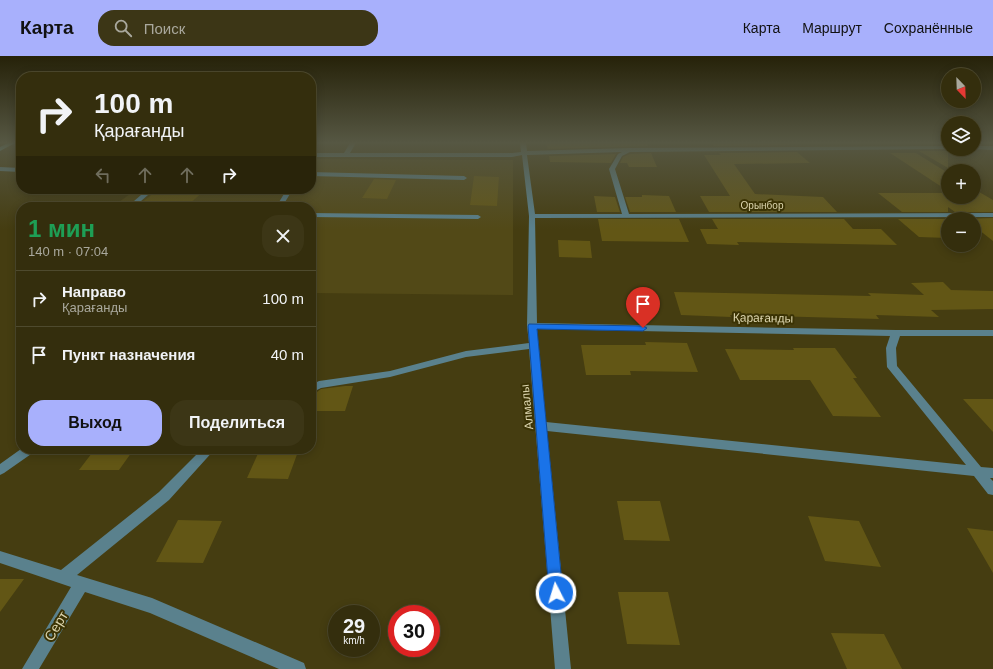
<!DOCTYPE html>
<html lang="ru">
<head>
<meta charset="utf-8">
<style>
  body { margin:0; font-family:Arial,sans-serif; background:#3c3616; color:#f1f3f6; height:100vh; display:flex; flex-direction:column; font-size:15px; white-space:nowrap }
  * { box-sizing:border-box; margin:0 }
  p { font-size:13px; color:#a9a89d }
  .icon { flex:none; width:22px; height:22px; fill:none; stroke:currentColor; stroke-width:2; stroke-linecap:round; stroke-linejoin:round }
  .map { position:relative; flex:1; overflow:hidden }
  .details { position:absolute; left:16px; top:146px; width:300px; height:252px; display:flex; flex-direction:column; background:#342e0d; border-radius:16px; box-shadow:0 2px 10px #0003,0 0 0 1px #4e4a2e }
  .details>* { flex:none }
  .guide { position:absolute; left:16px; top:16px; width:300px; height:122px; border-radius:16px; box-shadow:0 2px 10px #0003,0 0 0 1px #4e4a2e; background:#342e0d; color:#f1f3f6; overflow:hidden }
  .needle { width:26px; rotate:157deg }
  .tools { position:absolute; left:941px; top:12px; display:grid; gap:8px }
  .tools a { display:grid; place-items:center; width:40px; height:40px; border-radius:50%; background:#342e0d; box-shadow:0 2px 10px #0003,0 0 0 1px #4e4a2e; font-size:20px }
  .speed { position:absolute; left:328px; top:549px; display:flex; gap:8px; font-size:20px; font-weight:700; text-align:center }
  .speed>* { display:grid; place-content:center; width:52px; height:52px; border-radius:50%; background:#342e0d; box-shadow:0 2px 10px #0003,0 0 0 1px #4e4a2e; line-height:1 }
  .speed small { font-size:10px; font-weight:400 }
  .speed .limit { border:6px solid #d22; background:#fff; color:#111 }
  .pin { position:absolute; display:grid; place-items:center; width:34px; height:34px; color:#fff; margin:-41px -17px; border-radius:50% 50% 50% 0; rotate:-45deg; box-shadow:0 0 4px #0007 }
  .pin .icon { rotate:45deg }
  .me { position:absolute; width:44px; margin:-22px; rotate:355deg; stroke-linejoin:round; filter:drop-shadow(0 0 3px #0008) }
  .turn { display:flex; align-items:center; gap:14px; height:84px; padding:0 12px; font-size:18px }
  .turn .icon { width:52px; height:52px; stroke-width:2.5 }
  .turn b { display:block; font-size:28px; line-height:34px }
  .lanes { display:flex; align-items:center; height:38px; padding:0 12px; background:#0003; justify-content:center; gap:20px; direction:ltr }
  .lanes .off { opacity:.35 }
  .round { display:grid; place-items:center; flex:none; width:42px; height:42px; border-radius:16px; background:#3c3616 }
  .headline { display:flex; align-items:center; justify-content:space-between; height:68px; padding:0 12px }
  h1 { font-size:24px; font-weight:600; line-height:30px; color:#1e9e55 }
  .button { display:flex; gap:8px; margin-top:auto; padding:8px 12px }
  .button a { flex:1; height:46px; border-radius:16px; background:#a8b0fc; color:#111; font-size:16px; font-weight:600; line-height:46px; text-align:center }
  .button a+a { background:#3c3616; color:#f1f3f6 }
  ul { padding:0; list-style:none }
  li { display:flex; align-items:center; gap:12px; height:56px; padding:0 12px; border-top:1px solid #4e4a2e }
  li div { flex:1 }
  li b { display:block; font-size:15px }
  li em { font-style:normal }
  header { display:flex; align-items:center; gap:24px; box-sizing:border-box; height:56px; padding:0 20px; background:#a8b0fc; color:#111 }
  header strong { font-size:19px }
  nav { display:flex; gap:22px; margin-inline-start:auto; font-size:14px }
  .search { width:280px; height:36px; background:#3c3616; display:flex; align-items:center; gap:10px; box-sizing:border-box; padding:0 14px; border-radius:16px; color:#a9a89d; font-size:15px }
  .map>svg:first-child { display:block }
  .built { fill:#524917 }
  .building { fill:#625615 }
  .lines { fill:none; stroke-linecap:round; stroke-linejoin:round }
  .minor { fill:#5a818d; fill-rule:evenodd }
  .major { fill:#6ec3db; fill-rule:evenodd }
  .route { fill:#1a73e8; stroke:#114b97 }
  .labels { text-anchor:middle; stroke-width:4; stroke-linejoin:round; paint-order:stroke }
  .far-street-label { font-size:10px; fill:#dcd5ae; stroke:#3b3304 }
  .street-label { font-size:12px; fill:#dcd5ae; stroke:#3b3304 }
  .near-street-label { font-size:14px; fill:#dcd5ae; stroke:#3b3304 }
</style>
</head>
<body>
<header>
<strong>Карта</strong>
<div class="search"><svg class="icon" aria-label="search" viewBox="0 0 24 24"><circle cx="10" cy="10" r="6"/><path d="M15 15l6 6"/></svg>Поиск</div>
<nav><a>Карта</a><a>Маршрут</a><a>Сохранённые</a></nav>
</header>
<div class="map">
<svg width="993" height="613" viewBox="0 0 993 613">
  <rect width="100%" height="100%" fill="#453d11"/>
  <path class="built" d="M311,103L513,104V239L311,237V151H112L137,133H311Z"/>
  <path class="building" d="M546,87H647L648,90L548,93Z
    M711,87H787L790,89L714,90Z
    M919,95H948V112Z
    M797,96L810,107L734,108L755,138L823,141L837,156H709L700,140H730L704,99H721L719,97Z
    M651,97L657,111H629L627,107H620L623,101L630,98Z
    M890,97H916L948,117V135Z
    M616,98L611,107L550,106L549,100Z
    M474,120L499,121L497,150L470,149Z
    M374,123L396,124L387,143L362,142Z
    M159,133H206L186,151H136Z
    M974,133L993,144V156H955L948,151V156H902L878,137H948V141H974Z
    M642,139L669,140L676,156H630L625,141H642Z
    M594,140L615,141L620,156H597Z
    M993,162V185L974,170V163H964Z
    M598,163H679L689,186L602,185Z
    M712,163H844L853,173H881L897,189L737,186L739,189L707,188L700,173H718Z
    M898,163H948V182L919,181Z
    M558,184L590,185L592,202L559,201Z
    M943,226L951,234L993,235V253L931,254L939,261L876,259L879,263L730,259L731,261L681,259L674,236L871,240L868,237L924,239L911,227Z
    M645,286L687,287L698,316L630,315L631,319H586L581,289H646Z
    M793,292H835L857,322H853L881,361L833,360L810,324H740L725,293L794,294Z
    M345,330H353L345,355H311V350L317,336L321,333Z
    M963,343H993V376Z
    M95,393H134L119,414H79Z
    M260,393H299L288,423L247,422Z
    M617,445H660L670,485L624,484Z
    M808,460L859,465L881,511L825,505Z
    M178,464L222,465L203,507L156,506Z
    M967,472L993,475V517Z
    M0,523H24L0,556Z
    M618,536H668L680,589L627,588Z
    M831,577L884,578L902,613H847Z"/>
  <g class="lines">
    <path class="minor" d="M350,87H356L350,97H512L521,96L520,87H526L527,95L629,92L948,90V93H950L630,96L622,100L615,113L629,158L993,157V161L535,162L537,267L896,274H993V280H900L896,292L897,310L981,411L993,412V422H990L993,425V439L988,438L974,420L547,375L571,613H555L529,293L466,301L390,321L321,332L311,337V329L319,325L390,315L466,295L529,287L527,270L529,160L522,99L512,101H311V97H344ZM622,96L618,98L609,113L622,158H535L527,99ZM537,273L890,280L886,292L887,311L966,409L546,366Z
      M974,90H993V94L972,93H974Z
      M0,111L21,112V116L0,115Z
      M311,116L464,120L467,122L464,124L311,120Z
      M148,133H155L134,151H127Z
      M287,133H293L282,151H276Z
      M311,157L478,159L481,161L478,163L311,161Z
      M21,393H36L34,396L4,417L0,419V408Z
      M202,393H215L169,444L77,519L152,542L304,607L306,613H279L150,557L85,536L39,613H22L71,531L0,507V495L61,514L159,436Z"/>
    <path class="major" d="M8,87H15L0,95V91Z"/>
  </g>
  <linearGradient id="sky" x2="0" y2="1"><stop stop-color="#262209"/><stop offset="0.5" stop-color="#565743"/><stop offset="1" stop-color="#565743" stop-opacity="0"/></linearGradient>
  <rect width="993" height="173" fill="url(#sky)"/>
  <path class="route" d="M529,268L643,270L647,272L643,275L537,273L563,537L561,542L556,544L551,542L549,537L528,270Z"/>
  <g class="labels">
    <g class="far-street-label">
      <text x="762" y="153">Орынбор</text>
    </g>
    <g class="street-label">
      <text transform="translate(763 262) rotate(1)" y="4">Қарағанды</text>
      <text transform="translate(527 351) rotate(-96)" y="4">Алмалы</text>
    </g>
    <g class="near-street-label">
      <text transform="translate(56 570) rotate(-59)" y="5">Серт</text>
    </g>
  </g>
</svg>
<div class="tools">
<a><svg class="needle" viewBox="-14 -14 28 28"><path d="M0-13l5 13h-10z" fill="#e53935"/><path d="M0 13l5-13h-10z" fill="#a9a89d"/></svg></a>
<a><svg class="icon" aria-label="layers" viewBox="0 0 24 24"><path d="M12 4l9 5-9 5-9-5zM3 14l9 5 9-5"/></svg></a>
<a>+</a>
<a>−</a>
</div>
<div class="speed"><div>29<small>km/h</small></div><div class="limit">30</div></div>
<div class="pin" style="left:643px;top:272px;background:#d93025"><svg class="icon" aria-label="arrive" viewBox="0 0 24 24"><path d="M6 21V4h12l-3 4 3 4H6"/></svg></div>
<svg class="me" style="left:556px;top:537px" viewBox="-20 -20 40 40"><circle r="17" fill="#1a73e8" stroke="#fff" stroke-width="3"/><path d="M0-11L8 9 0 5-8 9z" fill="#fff"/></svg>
<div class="guide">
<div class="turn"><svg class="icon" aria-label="right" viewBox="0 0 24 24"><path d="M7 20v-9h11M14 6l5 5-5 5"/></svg><div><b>100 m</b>Қарағанды</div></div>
<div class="lanes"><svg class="icon off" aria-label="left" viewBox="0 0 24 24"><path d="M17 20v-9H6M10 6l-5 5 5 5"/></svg><svg class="icon off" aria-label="ahead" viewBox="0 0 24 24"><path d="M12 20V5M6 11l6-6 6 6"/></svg><svg class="icon off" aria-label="ahead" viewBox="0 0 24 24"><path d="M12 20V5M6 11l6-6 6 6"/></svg><svg class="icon" aria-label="right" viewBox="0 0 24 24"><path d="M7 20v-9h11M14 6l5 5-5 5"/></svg></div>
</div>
<section class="details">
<div class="headline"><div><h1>1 мин</h1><p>140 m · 07:04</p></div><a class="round"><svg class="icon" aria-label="close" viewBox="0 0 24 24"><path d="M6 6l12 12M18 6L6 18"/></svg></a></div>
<ul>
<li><svg class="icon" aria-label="right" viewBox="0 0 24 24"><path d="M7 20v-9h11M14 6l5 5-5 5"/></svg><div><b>Направо</b><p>Қарағанды</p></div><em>100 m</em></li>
<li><svg class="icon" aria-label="arrive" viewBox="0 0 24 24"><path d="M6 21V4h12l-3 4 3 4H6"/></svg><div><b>Пункт назначения</b></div><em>40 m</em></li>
</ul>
<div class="button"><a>Выход</a><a>Поделиться</a></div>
</section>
</div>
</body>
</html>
